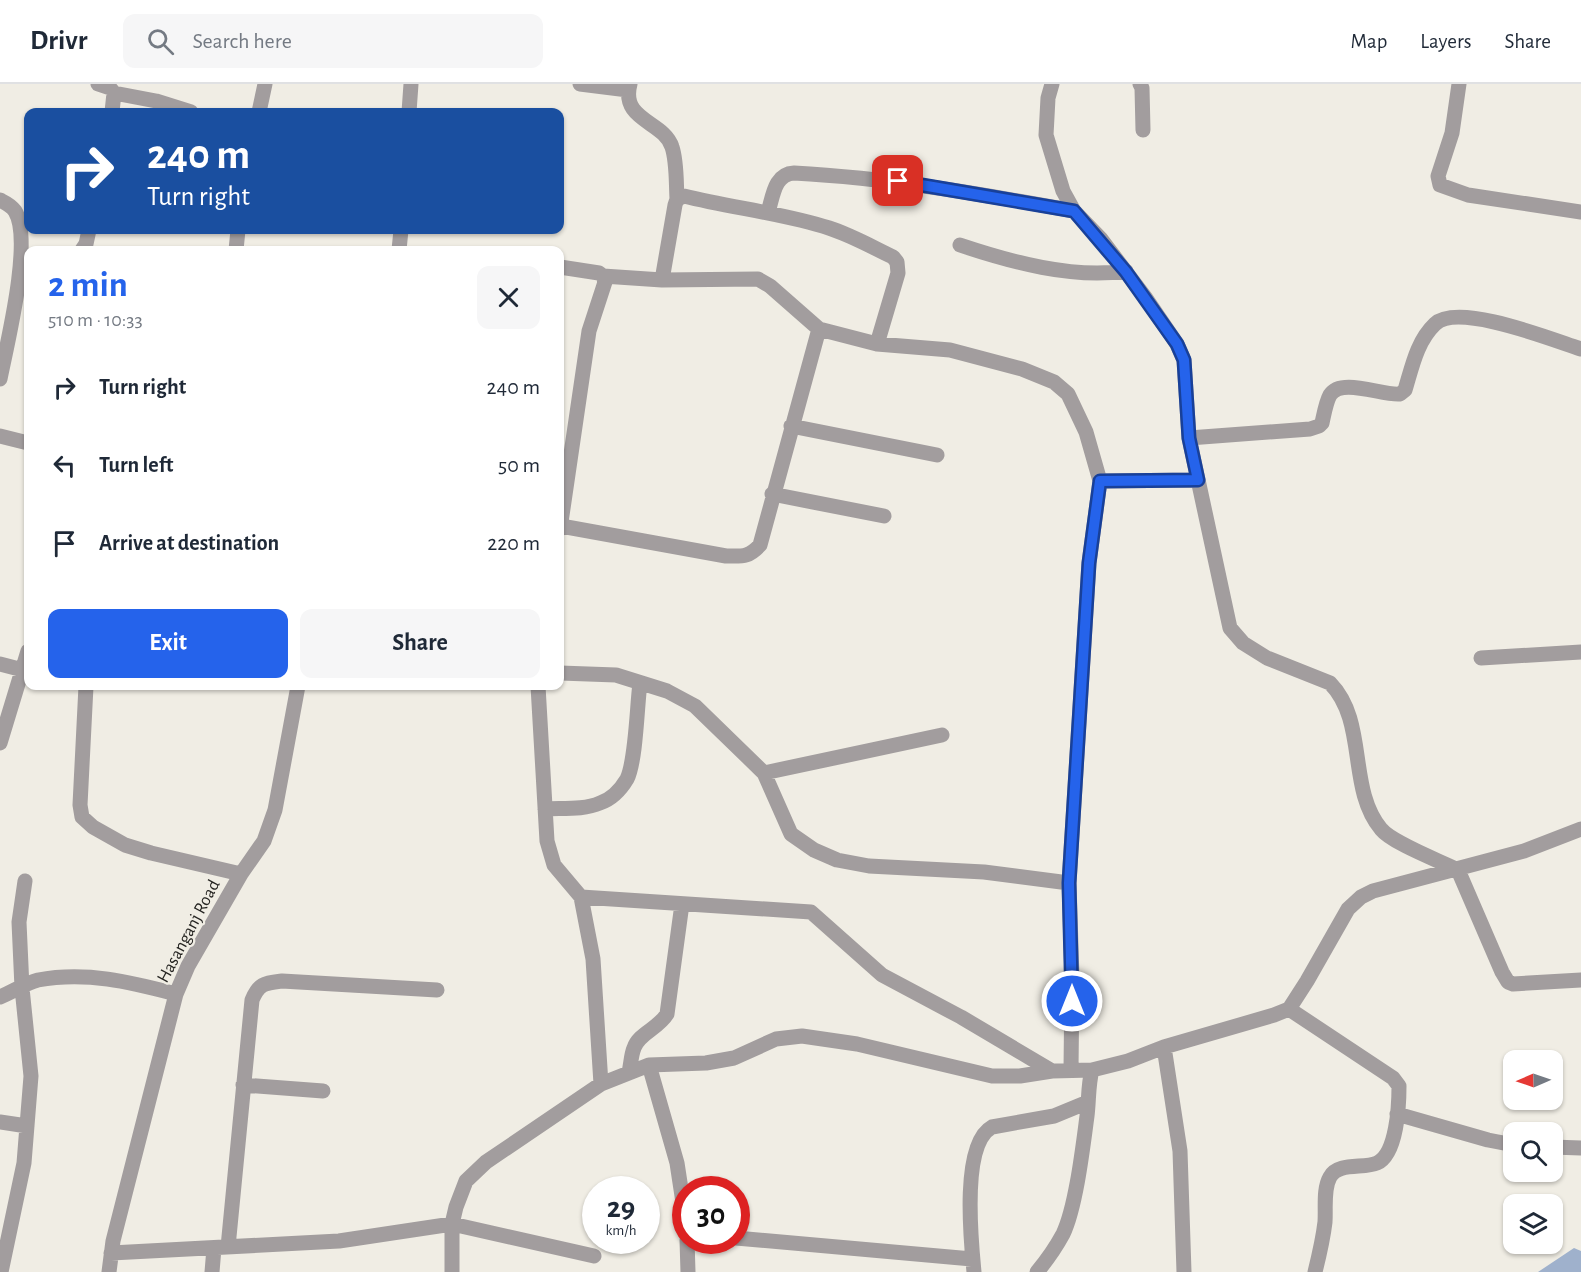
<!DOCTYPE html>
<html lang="en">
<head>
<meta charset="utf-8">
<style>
  body { margin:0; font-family:"Alegreya Sans",sans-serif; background:#f6f6f7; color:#1f2937; height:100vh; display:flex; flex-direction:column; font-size:22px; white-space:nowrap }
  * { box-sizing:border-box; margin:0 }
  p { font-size:20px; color:#747a83 }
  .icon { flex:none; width:33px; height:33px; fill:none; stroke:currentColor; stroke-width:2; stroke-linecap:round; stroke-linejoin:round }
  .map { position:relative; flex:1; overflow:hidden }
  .sheet { position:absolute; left:24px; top:162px; width:540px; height:444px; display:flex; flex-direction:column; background:#fff; border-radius:12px; box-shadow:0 2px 4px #0004 }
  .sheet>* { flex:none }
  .banner { position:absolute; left:24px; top:24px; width:540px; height:126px; border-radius:12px; box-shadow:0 2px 4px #0004; background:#1a4fa0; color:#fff; overflow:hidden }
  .needle { width:39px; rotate:268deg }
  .controls { position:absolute; left:1503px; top:966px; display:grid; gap:12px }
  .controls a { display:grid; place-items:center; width:60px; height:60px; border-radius:12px; background:#fff; box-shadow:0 2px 4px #0004; font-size:30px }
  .speed { position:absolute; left:582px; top:1092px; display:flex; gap:12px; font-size:30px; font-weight:700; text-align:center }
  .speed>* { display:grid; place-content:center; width:78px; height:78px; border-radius:50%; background:#fff; box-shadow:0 2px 4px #0004; line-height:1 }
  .speed small { font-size:15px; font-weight:400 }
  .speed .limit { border:9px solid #d22; background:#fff; color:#111 }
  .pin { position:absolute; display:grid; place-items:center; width:51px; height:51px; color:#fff; margin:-26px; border-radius:12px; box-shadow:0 3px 9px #0006 }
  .me { position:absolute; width:66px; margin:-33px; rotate:0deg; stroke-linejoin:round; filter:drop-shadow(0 0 4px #0008) }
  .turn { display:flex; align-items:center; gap:21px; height:126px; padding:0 24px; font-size:27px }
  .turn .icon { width:78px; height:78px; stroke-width:2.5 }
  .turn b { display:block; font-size:42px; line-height:51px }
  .round { display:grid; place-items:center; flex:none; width:63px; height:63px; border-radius:12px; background:#f6f6f7 }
  .overview { display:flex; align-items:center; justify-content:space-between; height:102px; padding:0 24px }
  h1 { font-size:36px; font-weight:600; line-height:45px; color:#2563eb }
  .button { display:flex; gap:12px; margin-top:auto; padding:12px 24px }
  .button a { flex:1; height:69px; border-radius:12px; background:#2563eb; color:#fff; font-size:24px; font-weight:600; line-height:69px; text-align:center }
  .button a+a { background:#f6f6f7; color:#1f2937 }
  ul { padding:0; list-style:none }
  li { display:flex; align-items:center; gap:18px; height:78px; padding:0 24px }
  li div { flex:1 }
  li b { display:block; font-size:22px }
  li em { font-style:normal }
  header { display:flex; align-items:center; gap:36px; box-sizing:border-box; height:84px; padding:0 30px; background:#fff; border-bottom:2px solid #e0e1e3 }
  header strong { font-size:28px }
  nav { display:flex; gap:33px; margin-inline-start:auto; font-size:21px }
  .search { width:420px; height:54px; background:#f6f6f7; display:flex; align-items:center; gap:15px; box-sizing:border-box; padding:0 21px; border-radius:12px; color:#747a83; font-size:22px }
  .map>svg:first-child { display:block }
  .water { fill:#9fb1cc }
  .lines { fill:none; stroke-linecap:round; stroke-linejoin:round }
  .minor { stroke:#a29d9e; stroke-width:15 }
  .route-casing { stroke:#184099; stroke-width:15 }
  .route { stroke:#2563eb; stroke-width:10 }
  .labels { text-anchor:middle; stroke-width:4.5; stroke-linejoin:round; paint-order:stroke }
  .street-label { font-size:18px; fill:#262522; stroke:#f0ede4 }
</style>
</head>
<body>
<header>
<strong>Drivr</strong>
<div class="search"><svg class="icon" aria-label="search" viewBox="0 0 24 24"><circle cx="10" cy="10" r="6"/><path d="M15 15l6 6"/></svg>Search here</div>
<nav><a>Map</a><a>Layers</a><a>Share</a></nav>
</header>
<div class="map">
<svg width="1581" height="1188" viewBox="0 0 1581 1188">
  <rect width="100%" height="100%" fill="#f0ede4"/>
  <path class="water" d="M1574,1164L1581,1167V1188H1538Z"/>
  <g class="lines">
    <path class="minor" d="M98,0L110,4L114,9L112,28
      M580,0L628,6
      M630,0C620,37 664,37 672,63C677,78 676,98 677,115
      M1052,0L1048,14L1046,51L1063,107L1074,127L1101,155L1145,213L1177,260L1184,276L1189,354L1230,544L1243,559L1267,574L1330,599C1368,638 1347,704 1381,745C1392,759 1440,777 1458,786L1502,888L1508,898L1513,900L1581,896
      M1140,0L1142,4L1143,46
      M1459,0L1452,49L1438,92L1440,101L1468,111L1581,128
      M114,9L156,17L191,28
      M259,28L265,0
      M409,28L411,0
      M0,116C6,119 11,121 15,127C33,156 7,260 0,295
      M768,128C773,113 774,90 794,89C888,94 981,110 1074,127
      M960,161C1011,178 1072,195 1126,187
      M82,166L86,160L89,146
      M236,166L238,146
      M399,166L401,146
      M560,183L599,189L603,192L605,198L589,247L560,445
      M603,192L662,196L758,195L770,202L819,245L877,260L950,266L1022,285L1054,298L1068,310L1086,348L1100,397L1089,479L1069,799L1072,894L1071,986
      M662,196L675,121L677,115L684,112C732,124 782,129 829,144C851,151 872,163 893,173L897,178L898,189L877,260
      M791,342L937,371
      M0,352L28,359
      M1189,354L1310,345L1319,342L1322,339C1324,330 1326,318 1330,311C1341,293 1383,312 1400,310L1405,306C1412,283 1417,257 1435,240C1458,218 1553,256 1581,265
      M1100,397L1198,396
      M772,410L884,432
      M561,442L726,472C742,472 748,474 760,461L819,245
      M1481,574L1581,568
      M0,580L23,586
      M560,589L616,591L667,607L695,622L764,689L791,750L814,766L837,776L869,782L984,788L1069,799
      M86,602L80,721L82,733L93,743L125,761L151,769L241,790
      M538,602L547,757L554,781L581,813L593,875L601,1000
      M0,659L28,567
      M764,689L942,651
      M545,725C563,724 584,726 600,719C612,715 621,705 627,695C636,677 637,621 640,599
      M581,813L811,828L882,891L961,933L1052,987
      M0,913C12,908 26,899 38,896C86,887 130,898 176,910
      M1289,925L1393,994L1399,1002C1399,1021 1397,1070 1377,1079C1364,1085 1338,1078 1330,1093C1323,1105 1326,1124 1325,1138C1323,1155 1319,1172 1315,1188
      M1164,963L1180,1067L1184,1188
      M649,981L677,1079L686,1138
      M629,988C631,980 631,971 634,964C639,949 658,945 667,930L682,820
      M243,1001L323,1007
      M1397,1030L1488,1056L1514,1061
      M0,1038L27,1042
      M1552,1063L1581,1064
      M736,1154L972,1175
      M687,1156L688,1188
      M228,1163L252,916C259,899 265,899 282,897L437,906
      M111,1169L339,1157L452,1140L594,1172
      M1,1188L24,1079L31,992L22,904L19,838L25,797
      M109,1188L113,1157L176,910L188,882L241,790L264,757L275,726L298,602
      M212,1188L214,1164
      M452,1188V1140L456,1123L466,1097L486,1078L601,1000L649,981L706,979L734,974L776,955L802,952L857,960L992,992H1020L1052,987L1092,986L1128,977L1164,963L1274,931L1289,925L1307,897L1348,825L1361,813L1373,807L1524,767L1581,745
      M974,1188C971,1157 961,1060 992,1043L1054,1032L1088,1018
      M1037,1188C1047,1176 1056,1163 1063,1150C1076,1123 1083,1062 1087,1032C1089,1016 1088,1001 1092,986"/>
  </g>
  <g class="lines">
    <g class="route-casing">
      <path id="route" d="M898,97L1074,127L1126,188L1177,260L1184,276L1189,354L1198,396L1100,397L1089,479L1069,799L1072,917"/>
    </g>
    <use href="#route" class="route"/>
  </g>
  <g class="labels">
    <g class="street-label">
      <text transform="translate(188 847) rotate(-62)" y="6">Hasanganj Road</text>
    </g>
  </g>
</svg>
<div class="controls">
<a><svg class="needle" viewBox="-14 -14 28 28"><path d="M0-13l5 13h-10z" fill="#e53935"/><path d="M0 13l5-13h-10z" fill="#747a83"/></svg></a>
<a><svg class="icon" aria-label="search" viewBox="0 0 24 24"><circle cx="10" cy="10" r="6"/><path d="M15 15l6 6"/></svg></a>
<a><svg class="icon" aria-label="layers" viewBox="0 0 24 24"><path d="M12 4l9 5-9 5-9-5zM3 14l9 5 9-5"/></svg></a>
</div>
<div class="speed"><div>29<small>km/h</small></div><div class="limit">30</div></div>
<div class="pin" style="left:898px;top:97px;background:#d93025"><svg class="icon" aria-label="arrive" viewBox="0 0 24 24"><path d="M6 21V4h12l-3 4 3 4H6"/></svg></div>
<svg class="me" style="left:1072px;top:917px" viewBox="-20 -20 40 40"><circle r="17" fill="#2563eb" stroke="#fff" stroke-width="3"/><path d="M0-11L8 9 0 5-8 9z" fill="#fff"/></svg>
<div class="banner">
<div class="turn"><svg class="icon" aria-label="right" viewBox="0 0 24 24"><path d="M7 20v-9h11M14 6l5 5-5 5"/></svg><div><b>240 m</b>Turn right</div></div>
</div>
<section class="sheet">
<div class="overview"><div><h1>2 min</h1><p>510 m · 10:33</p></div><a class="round"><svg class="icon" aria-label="close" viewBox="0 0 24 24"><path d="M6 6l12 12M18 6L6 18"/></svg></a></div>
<ul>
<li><svg class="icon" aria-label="right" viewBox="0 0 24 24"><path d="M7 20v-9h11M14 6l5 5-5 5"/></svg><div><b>Turn right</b></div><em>240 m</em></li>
<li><svg class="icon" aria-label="left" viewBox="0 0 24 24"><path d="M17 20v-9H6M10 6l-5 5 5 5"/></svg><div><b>Turn left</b></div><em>50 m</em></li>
<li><svg class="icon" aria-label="arrive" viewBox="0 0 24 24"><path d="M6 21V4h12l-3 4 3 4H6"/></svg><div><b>Arrive at destination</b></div><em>220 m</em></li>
</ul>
<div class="button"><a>Exit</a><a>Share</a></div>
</section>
</div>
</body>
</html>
